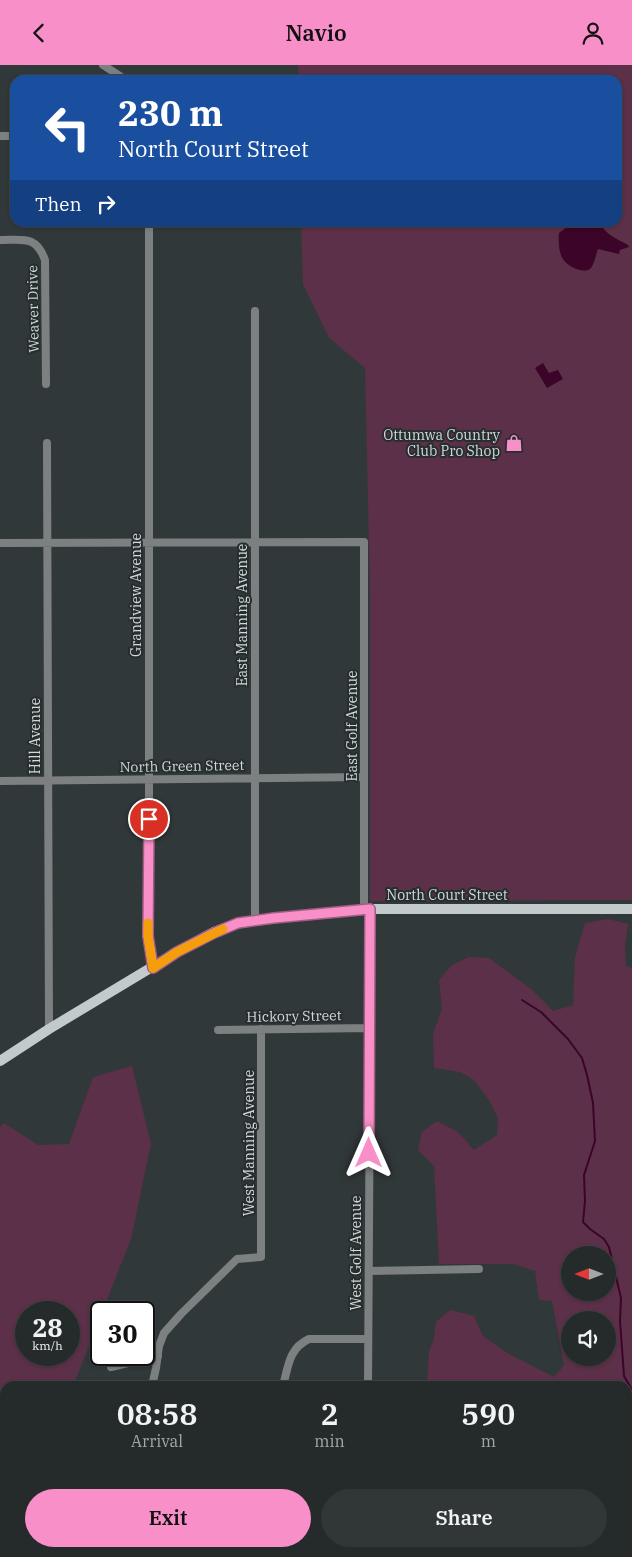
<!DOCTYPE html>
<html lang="en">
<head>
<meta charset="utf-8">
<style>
  body { margin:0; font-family:"IBM Plex Serif",serif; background:#313637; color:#f1f3f6; height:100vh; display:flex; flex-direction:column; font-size:19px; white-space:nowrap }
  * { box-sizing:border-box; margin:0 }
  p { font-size:16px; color:#a3a7a9 }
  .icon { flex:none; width:28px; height:28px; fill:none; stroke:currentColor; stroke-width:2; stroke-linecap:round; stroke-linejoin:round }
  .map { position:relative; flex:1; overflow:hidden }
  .panel { position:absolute; left:0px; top:1316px; width:632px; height:176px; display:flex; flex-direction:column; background:#252a2b; border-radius:15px 15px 0 0; box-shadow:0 1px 4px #0004,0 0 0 1px #424647 }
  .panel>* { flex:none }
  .top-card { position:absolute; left:10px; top:10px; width:612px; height:152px; border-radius:15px; box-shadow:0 1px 4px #0004,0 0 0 1px #424647; background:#1a4fa0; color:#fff; overflow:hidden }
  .needle { width:32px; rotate:270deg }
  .buttons { position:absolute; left:561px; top:1181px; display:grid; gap:10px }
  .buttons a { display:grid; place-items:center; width:55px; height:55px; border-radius:50%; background:#252a2b; box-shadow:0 1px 4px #0004,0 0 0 1px #424647; font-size:25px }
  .speed { position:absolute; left:15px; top:1236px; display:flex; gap:10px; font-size:25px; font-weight:700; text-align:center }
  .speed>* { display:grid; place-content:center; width:65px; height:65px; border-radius:50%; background:#252a2b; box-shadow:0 1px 4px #0004,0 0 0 1px #424647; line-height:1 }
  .speed small { font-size:12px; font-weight:400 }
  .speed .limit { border:2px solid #111; border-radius:8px; background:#fff; color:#111 }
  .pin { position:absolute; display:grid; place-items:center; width:42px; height:42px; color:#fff; margin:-21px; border:2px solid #fff; border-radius:50%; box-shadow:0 1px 5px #0007 }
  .me { position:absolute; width:55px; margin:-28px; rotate:0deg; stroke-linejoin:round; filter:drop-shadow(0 0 4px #0008) }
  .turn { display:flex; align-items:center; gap:18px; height:105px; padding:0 25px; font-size:22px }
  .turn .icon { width:65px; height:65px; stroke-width:2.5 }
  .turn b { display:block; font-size:35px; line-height:42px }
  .then { display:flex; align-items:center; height:48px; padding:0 25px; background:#0003; gap:10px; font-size:19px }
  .eta { display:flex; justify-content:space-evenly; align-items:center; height:85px; text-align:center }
  .eta b { font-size:30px; font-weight:600; line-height:35px }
  .primary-button { display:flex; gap:10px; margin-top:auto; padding:10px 25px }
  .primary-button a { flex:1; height:58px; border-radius:30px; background:#f98fc9; color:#111; font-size:20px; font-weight:600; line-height:58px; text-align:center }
  .primary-button a+a { background:#313637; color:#f1f3f6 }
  header { display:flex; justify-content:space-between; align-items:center; height:65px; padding:0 25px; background:#f98fc9; color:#111; font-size:22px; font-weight:600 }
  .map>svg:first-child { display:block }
  .green { fill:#5c3048; fill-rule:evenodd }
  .water { fill:#3c0428 }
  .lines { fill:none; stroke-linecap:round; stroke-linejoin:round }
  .stream { stroke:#3c0428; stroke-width:2 }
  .minor { stroke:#7d8081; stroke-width:8 }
  .major { stroke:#c3cacc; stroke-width:10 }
  .route-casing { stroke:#a25d83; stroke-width:12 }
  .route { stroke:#f98fc9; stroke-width:9 }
  .slow { stroke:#f59e0b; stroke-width:9 }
  .labels { text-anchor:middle; stroke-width:4; stroke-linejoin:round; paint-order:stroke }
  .street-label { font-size:14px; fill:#d3d8d9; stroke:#272e2f }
  .poi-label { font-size:14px; fill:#d3d8d9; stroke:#272e2f; text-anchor:end }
</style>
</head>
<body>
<header><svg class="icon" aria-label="back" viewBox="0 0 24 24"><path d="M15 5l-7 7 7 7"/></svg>Navio<svg class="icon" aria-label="person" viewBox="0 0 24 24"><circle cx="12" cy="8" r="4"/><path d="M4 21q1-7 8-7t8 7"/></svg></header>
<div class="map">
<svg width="632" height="1492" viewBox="0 0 632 1492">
  <rect width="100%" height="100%" fill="#313839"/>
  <path class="green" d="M298,0H632V835L370,836V526L365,303L329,273L303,219L301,158H618V15H299Z
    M608,854L628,859L625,881L626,901L632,903V1492H608L602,1488H628V1321H427L429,1286L434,1274L436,1257L450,1245L474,1251L483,1271L507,1288L554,1312L564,1300L552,1236L539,1235L535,1206L514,1199H439L434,1101L418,1085L422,1067L437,1056L458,1067L474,1085L497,1070L498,1053L489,1035L474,1015L460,1007L434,1003L433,969L442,944L439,915L452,900L469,892L489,893L531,924L553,946L573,940L575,892L585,858ZM570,1190H608V1228H570ZM570,1255H608V1292H570Z
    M132,1001L151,1079L131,1174L73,1321H5V1475L0,1486V1062L4,1058L38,1080L69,1079L93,1012ZM26,1248H69V1290H26Z
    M282,1488H358V1492H280Z"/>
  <path class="water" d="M579,158H600C606,170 617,174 628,180L629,182L620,185L619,189L598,184C596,190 594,199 591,203C584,210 567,201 563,194C559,189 558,175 559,168L567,162L577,161Z
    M543,298L549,308L558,305L563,314L547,323L535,303Z"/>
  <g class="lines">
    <path class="stream" d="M522,935L541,947L568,974L582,993L587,1010L593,1038L595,1076L584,1110L585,1136L583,1157L590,1164L604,1174L609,1182L621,1233L620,1256L624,1311L632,1325"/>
    <path class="minor" d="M103,0L126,15
      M0,71H15
      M149,158V871L153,903
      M0,175C23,175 36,170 45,195L46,319
      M255,246V855
      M47,378L49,964
      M0,478L364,477V844
      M0,716L364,712
      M218,965L370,963
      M369,1206L479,1204
      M111,1302L158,1291
      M152,1321L156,1303L159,1281L164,1268L181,1249L237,1194L261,1192V964
      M283,1321C288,1302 289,1283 309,1274H368
      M368,1321L371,844
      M74,1492L76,1488
      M199,1492L201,1488
      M367,1492V1488"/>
    <path class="major" d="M0,996L49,964L177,887L214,867L238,858L293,851L371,844H632"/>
  </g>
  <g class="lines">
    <g class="route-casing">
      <path id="route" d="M149,754L148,871L153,903L177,887L214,868L238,858L274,853L370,844L369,1088"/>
    </g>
    <use href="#route" class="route"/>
    <path class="slow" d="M148,858V871L153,903L177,887L223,864"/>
  </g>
  <defs>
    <g id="shop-bare" transform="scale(1.35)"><path d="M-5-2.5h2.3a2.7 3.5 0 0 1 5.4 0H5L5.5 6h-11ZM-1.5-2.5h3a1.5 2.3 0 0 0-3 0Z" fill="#f98fc9" stroke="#272e2f" stroke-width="2.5" paint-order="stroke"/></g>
  </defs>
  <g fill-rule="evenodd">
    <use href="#shop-bare" x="514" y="378"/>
  </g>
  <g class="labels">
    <g class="street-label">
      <text transform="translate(33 244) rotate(-91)" y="5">Weaver Drive</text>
      <text transform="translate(136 530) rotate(-90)" y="5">Grandview Avenue</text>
      <text transform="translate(242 550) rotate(-90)" y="5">East Manning Avenue</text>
      <text transform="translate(352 661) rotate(-90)" y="5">East Golf Avenue</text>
      <text transform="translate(35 671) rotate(-90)" y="5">Hill Avenue</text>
      <text transform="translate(182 701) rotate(-1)" y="5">North Green Street</text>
      <text x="447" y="835">North Court Street</text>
      <text transform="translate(294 951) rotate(-1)" y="5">Hickory Street</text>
      <text transform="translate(249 1078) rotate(-90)" y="5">West Manning Avenue</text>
      <text transform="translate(356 1188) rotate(-90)" y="5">West Golf Avenue</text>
    </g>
    <g class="poi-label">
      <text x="500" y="375">Ottumwa Country<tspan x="500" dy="16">Club Pro Shop</tspan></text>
    </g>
  </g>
</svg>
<div class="buttons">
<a><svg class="needle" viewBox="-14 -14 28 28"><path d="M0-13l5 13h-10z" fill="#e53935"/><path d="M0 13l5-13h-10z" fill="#a3a7a9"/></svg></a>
<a><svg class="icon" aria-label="sound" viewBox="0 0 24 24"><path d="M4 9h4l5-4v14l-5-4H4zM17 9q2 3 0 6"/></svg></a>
</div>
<div class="speed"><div>28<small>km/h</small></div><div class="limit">30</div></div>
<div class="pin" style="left:149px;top:754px;background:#d93025"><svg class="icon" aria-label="arrive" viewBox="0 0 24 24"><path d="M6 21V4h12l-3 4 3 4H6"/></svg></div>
<svg class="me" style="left:369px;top:1088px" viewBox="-20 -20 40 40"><path d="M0-17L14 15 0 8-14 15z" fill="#f98fc9" stroke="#fff" stroke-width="4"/></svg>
<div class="top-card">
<div class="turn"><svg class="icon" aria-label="left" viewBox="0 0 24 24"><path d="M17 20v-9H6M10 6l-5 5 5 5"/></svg><div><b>230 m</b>North Court Street</div></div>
<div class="then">Then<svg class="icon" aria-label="right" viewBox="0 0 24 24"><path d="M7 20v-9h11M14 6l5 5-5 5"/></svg></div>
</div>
<section class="panel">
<div class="eta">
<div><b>08:58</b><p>Arrival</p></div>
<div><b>2</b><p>min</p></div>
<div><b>590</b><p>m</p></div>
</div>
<div class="primary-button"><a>Exit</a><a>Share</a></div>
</section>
</div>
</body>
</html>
